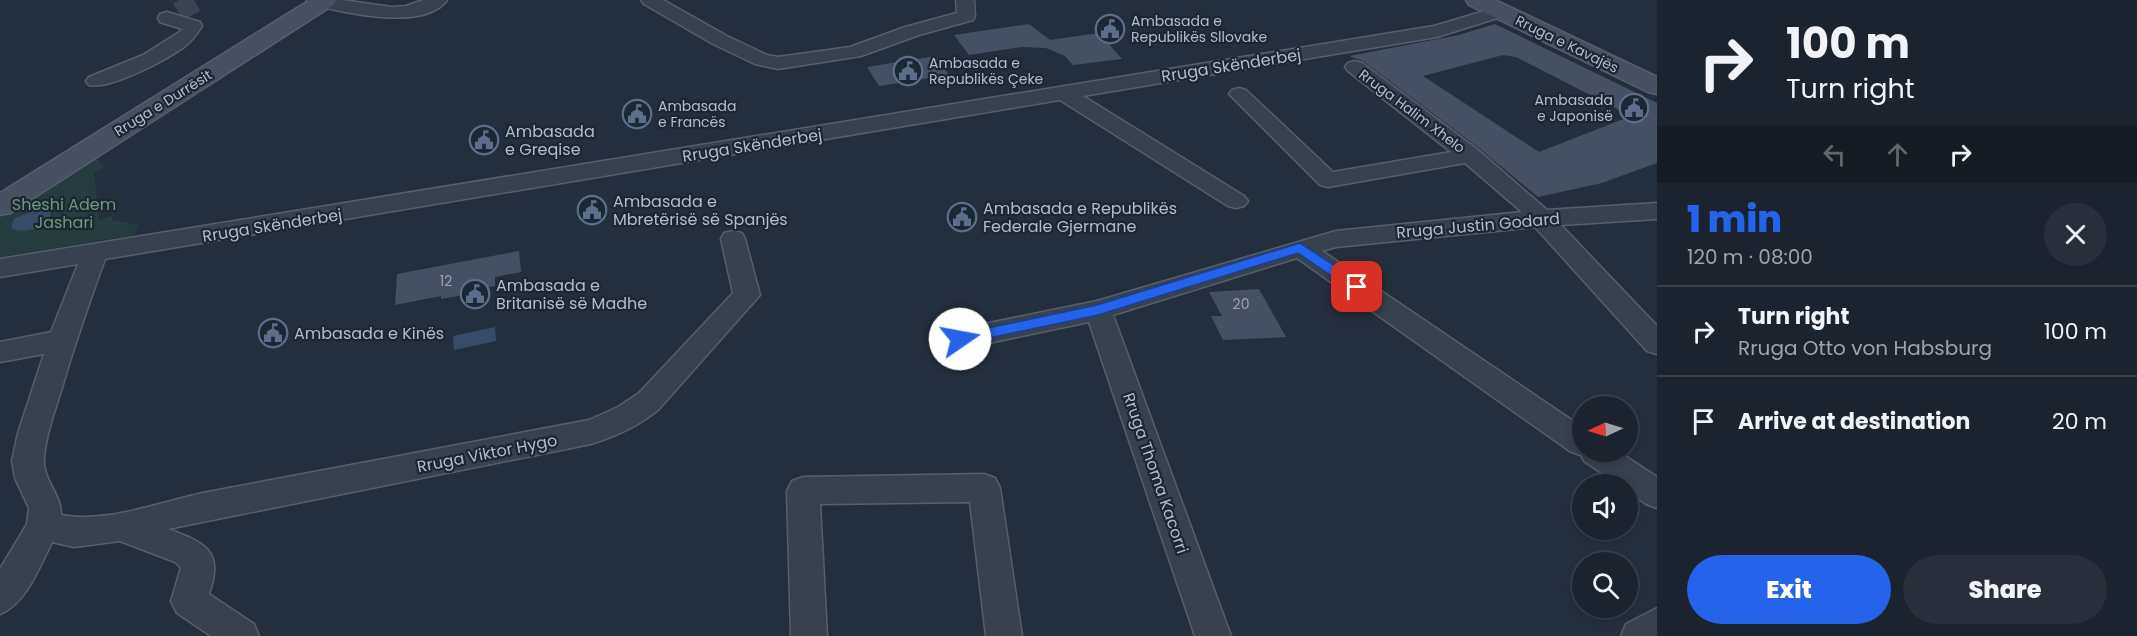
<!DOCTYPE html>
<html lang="en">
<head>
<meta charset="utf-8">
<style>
  body { margin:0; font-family:Poppins,sans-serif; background:#282f3a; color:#f1f3f6; height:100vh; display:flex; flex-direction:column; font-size:22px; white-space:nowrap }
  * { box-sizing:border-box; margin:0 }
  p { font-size:20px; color:#a0a4aa }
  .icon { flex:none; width:33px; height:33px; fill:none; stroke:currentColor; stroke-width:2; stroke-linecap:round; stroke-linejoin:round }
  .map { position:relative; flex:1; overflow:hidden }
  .panel { display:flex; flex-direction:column; background:#1b232e; width:480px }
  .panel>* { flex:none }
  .top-card { background:#1b232e; color:#f1f3f6; overflow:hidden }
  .needle { width:39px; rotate:266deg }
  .buttons { position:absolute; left:1572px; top:396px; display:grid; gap:12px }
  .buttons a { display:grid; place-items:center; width:66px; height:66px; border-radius:50%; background:#1b232e; box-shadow:0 3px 9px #0003,0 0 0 2px #39404a; font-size:30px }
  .pin { position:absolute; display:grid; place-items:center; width:51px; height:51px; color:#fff; margin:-26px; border-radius:12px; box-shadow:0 3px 9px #0006 }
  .me { position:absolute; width:66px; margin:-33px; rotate:78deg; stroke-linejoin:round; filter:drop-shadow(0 0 4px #0008) }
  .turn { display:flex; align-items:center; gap:21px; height:126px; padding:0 30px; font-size:27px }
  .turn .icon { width:78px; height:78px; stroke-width:2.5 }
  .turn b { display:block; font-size:42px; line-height:51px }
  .lanes { display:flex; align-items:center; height:57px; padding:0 30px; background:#0003; justify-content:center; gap:30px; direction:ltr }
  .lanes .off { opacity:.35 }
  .round { display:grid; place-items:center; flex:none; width:63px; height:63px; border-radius:32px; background:#282f3a }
  .headline { display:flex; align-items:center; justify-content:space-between; height:102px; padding:0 30px }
  h1 { font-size:36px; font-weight:800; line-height:45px; color:#2563eb }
  .button { display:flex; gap:12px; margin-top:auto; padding:12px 30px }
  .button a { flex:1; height:69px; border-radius:36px; background:#2563eb; color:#fff; font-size:24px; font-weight:800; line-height:69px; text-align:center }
  .button a+a { background:#282f3a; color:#f1f3f6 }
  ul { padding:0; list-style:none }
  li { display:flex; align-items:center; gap:18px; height:90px; padding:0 30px; border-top:2px solid #39404a }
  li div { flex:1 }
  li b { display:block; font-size:22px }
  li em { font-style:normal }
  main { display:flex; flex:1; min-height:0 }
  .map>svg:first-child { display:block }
  .green { fill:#263c3f }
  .water { fill:#394c67 }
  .building { fill:#455162; fill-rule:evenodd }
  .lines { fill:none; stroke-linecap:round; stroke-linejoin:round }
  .street-tunnel { stroke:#3a4453; stroke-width:20; stroke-dasharray:20 10; stroke-linecap:butt }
  .street-casing { stroke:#565f6c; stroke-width:3 }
  .secondary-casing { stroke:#565f6c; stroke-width:3 }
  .street { fill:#38414e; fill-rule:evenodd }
  .secondary { fill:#465061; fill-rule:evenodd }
  .route { fill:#2563eb; stroke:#184099; stroke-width:1.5 }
  .labels { text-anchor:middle; stroke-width:4.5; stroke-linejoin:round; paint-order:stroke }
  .far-poi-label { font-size:14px; fill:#b4bcc9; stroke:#1d2633; text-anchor:start }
  .far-street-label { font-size:14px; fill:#b4bcc9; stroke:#1d2633 }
  .number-label { font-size:14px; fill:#98a1af }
  .street-label { font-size:16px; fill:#b4bcc9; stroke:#1d2633 }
  .poi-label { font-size:16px; fill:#b4bcc9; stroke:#1d2633; text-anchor:start }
  .park-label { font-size:16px; fill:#6b9a76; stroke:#1d2633 }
</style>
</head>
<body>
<main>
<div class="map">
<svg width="1657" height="636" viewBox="0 0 1657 636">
  <rect width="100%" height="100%" fill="#242f3e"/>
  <path class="green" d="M90,158L97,159L104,168L94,172L99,220L112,216V220L139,225L134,235L0,257V215Z"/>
  <path class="water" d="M39,208L51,211C52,227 24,235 11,228L14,219Z
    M495,327L496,341L454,350L453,336Z"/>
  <path class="building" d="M1029,24L1050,40L1099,33L1122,59L1073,65L1065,56L1046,48L1022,47L969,55L954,35Z
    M1495,24L1657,103V163L1602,183L1538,197L1479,148L1363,61L1349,56L1459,35ZM1503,55L1516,57L1631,116L1539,152L1423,76Z
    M936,56L949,75L879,86L867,67Z
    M519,251L521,272L495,277V286L468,291L469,294L441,299V296L395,305L397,274Z
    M1259,289L1286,337L1223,340L1211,316H1222L1209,292Z"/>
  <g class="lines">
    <path class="street-tunnel" d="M178,12L199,0"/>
    <g class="street-casing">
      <path id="street" d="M307,0H342L392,7L406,6L423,0H447C424,32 341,12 310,4Z
        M641,0H663L727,36L767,55L778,57L850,47L905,27L957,13L956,0H974L975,16L973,20L919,35L861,56L778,69L755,64L713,44L644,4Z
        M1501,6L1507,7L1510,11L1507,15L1437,37L1083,96L1244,196L1248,201L1244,206L1236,208L1228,206L1060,100L105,259C89,303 74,346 61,391C54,413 46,435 44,458C42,479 62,495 61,515C108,524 161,501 208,492C335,468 462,444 589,420L618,407L639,393L733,293L721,239L724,233L733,231L742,233L745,239L760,295L659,409C639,426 616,436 591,444L168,529C206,543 224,551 209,594L254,624L259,636H211L177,613L171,601L181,568L175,562L120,541L74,547L52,542C40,566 26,604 0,614V569L27,524L29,508L15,478L12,461L18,433L44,354L0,362V342L51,332L78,264L0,277V259L1434,26Z
        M167,12L200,22L202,26C197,34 192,41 184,47C166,60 110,90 89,85L86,81L89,77L143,55L181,31L182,29L160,22L158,18L160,14Z
        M1355,61L1362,63L1478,150L1547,210L1657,203V219L1561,225L1657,326V354L1647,351L1535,227L1336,247L1322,251L1582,427V452H1619L1657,477V508L1646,504L1628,491V484H1618L1584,461L1581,455L1571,452L1297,258L1113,315L1231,636H1195L1089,322L960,349L950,346L946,339L950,332L960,329L1097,301L1336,231L1522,212L1465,163L1328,187L1320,185L1229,94L1232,90L1239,88L1246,90L1333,172L1451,152L1348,71L1345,67L1348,63Z
        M984,474L995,478L1000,488L1022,636H986L970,502L820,504L827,636H791L787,491L792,481L803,477Z
        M1657,608V636H1621L1626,624Z"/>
    </g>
    <g class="secondary-casing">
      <path id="secondary" d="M310,0H336L333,5L10,213L0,215V193Z
        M1466,0H1495L1657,77V94L1648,92L1469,5Z"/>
    </g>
    <use href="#street" class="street"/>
    <use href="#secondary" class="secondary"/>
  </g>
  <path class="route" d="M1300,243L1361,283L1363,287L1361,290H1352L1298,253L1098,315L960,344L953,339L960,334L1097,305Z"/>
  <defs>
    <g id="civic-ring" transform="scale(1.5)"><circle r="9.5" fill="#1d2633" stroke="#5c6f8a" stroke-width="1.5"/><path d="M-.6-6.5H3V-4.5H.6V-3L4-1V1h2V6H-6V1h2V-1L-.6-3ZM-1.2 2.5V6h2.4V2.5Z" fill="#5c6f8a"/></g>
  </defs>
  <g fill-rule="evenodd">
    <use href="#civic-ring" x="1110" y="29"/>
    <use href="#civic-ring" x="908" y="71"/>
    <use href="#civic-ring" x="1634" y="108"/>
    <use href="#civic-ring" x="637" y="114"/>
    <use href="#civic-ring" x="484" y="140"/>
    <use href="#civic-ring" x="592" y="210"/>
    <use href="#civic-ring" x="962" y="217"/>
    <use href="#civic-ring" x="475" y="294"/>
    <use href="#civic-ring" x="273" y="333"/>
  </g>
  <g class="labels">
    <g class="far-poi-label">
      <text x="1131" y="26">Ambasada e<tspan x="1131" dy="16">Republikës Sllovake</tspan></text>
      <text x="929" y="68">Ambasada e<tspan x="929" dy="16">Republikës Çeke</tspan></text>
      <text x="1613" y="105" text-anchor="end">Ambasada<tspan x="1613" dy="16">e Japonisë</tspan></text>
      <text x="658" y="111">Ambasada<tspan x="658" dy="16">e Francës</tspan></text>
    </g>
    <g class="far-street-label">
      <text transform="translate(1567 44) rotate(26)" y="5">Rruga e Kavajës</text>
      <text transform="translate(163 103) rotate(-32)" y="5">Rruga e Durrësit</text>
      <text transform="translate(1412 111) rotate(37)" y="5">Rruga Halim Xhelo</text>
    </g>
    <g class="number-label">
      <text x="446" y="286">12</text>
      <text x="1241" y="309">20</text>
    </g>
    <g class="street-label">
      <text transform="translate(1231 65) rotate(-9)" y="6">Rruga Skënderbej</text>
      <text transform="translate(752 145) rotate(-9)" y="6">Rruga Skënderbej</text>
      <text transform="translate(272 225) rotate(-9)" y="6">Rruga Skënderbej</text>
      <text transform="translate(1478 225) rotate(-5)" y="6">Rruga Justin Godard</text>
      <text transform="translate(487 453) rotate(-11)" y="6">Rruga Viktor Hygo</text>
      <text transform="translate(1156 473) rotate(71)" y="6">Rruga Thoma Kacorri</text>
    </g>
    <g class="poi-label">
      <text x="505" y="137">Ambasada<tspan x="505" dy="18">e Greqise</tspan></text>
      <text x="613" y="207">Ambasada e<tspan x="613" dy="18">Mbretërisë së Spanjës</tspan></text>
      <text x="983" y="214">Ambasada e Republikës<tspan x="983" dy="18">Federale Gjermane</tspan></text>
      <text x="496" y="291">Ambasada e<tspan x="496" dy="18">Britanisë së Madhe</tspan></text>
      <text x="294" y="339">Ambasada e Kinës</text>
    </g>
    <g class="park-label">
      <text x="64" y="210">Sheshi Adem<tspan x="64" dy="18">Jashari</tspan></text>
    </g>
  </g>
</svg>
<div class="buttons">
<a><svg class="needle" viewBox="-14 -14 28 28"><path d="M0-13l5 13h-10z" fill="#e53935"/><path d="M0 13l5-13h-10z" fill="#a0a4aa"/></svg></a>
<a><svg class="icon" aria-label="sound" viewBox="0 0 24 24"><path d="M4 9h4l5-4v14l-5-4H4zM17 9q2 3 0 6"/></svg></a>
<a><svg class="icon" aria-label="search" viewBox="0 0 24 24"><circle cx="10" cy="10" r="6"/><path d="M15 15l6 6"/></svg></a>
</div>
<div class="pin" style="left:1357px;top:287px;background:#d93025"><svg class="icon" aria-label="arrive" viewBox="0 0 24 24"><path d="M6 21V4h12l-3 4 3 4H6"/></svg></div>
<svg class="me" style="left:960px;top:339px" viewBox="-20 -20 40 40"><circle r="19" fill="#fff"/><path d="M0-13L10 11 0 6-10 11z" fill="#2563eb"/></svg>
</div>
<section class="panel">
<div class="top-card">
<div class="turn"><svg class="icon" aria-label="right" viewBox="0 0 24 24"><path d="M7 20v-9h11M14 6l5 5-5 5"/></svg><div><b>100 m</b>Turn right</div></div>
<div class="lanes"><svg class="icon off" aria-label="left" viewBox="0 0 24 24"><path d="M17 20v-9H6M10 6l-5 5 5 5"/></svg><svg class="icon off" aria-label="ahead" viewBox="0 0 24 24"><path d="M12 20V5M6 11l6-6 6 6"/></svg><svg class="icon" aria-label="right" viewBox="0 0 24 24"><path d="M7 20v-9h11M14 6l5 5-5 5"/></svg></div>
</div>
<div class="headline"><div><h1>1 min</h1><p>120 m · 08:00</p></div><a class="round"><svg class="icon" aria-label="close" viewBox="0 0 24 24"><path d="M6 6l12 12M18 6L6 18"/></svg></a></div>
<ul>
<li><svg class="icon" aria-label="right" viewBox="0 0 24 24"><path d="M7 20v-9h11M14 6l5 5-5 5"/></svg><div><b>Turn right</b><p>Rruga Otto von Habsburg</p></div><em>100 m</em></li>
<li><svg class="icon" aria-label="arrive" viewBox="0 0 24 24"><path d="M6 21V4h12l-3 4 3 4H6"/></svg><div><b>Arrive at destination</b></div><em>20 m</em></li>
</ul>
<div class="button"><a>Exit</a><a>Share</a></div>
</section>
</main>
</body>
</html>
